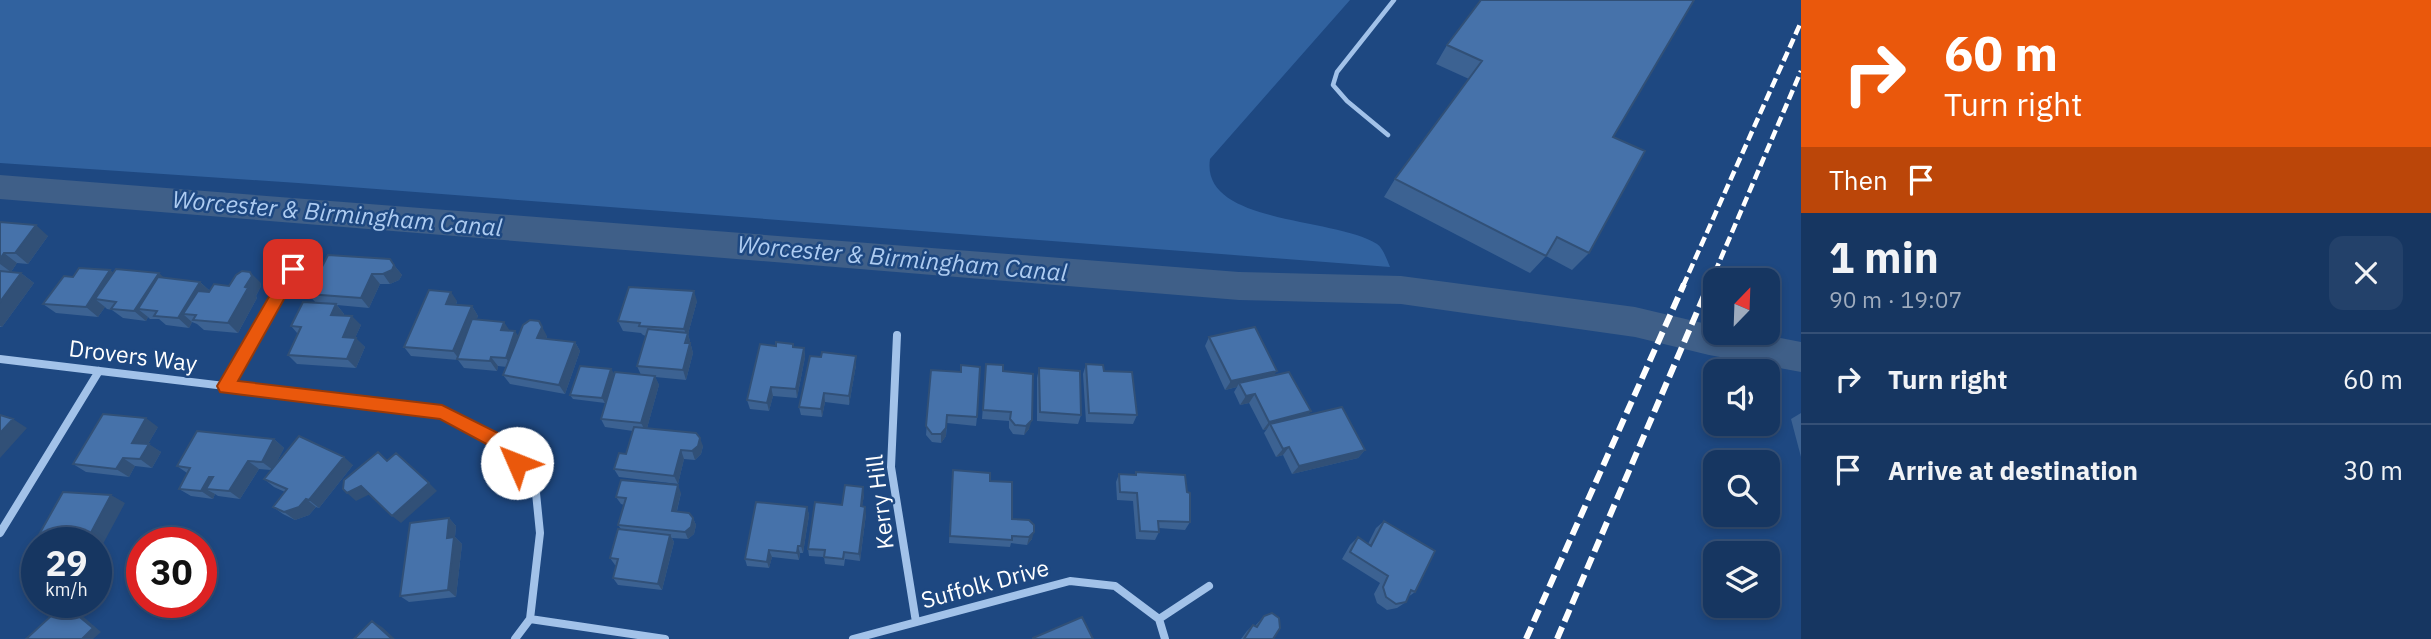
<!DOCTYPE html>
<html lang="en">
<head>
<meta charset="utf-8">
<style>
  body { margin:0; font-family:"IBM Plex Sans",sans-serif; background:#23416a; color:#f1f3f6; height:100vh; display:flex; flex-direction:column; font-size:26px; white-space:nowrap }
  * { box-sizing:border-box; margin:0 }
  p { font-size:23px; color:#9eabbd }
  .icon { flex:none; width:38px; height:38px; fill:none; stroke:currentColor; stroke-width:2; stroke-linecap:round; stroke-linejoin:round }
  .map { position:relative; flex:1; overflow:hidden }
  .drawer { display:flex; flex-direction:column; background:#163661; width:630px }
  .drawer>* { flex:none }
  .top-card { background:#ea580c; color:#fff; overflow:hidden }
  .needle { width:46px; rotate:23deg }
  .fabs { position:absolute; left:1703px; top:268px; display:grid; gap:14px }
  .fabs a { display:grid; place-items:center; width:77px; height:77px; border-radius:14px; background:#163661; box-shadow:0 4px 10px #0003,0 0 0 2px #355076; font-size:35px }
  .speed { position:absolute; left:21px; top:527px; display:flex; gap:14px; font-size:35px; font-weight:700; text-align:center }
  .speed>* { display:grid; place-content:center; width:91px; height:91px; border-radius:50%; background:#163661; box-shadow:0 4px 10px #0003,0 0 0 2px #355076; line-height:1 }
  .speed small { font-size:18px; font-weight:400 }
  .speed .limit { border:10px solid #d22; background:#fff; color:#111 }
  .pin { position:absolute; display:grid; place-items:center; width:60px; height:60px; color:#fff; margin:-30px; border-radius:14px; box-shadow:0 4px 10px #0006 }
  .me { position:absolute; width:77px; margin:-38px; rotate:314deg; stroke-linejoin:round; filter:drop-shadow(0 0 5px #0008) }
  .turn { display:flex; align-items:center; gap:24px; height:147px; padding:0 28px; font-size:32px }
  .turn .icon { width:91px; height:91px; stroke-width:2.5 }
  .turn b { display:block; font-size:49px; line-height:60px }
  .then { display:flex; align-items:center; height:66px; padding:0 28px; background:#0003; gap:14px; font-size:26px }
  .round { display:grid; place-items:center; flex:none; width:74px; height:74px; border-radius:14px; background:#23416a }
  .summary { display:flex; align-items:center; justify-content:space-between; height:119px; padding:0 28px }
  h1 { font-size:42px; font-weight:700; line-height:52px }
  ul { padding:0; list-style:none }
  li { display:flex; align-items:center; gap:21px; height:91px; padding:0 28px; border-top:2px solid #355076 }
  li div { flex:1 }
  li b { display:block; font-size:26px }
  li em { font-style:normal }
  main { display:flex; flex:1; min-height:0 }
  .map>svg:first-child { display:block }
  .green { fill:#31629f }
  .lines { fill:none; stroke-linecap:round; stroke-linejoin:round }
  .canal { fill:#3f5f88; fill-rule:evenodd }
  .service-far1 { stroke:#a2c2e9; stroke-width:4.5 }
  .service { stroke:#a2c2e9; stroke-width:6 }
  .minor { stroke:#a2c2e9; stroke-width:8 }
  .rail-far1 { stroke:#fff; stroke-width:4.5; stroke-dasharray:10 4.5; stroke-linecap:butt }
  .rail { stroke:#fff; stroke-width:6; stroke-dasharray:13 6; stroke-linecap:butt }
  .wall { fill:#3c6292 }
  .shaded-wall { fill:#315077 }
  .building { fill:#4672aa; stroke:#315077; stroke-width:2 }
  .route { fill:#ea580c; stroke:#983908; stroke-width:2 }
  .labels { text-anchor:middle; stroke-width:5; stroke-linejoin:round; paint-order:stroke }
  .street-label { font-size:23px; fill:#fff; stroke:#1e4881 }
  .water-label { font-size:24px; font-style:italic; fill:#aeccf1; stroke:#1e4881 }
</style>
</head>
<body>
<main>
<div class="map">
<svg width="1801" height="639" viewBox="0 0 1801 639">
  <rect width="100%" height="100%" fill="#1e4881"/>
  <path class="green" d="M0,0H1350L1210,159C1200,225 1336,217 1377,244C1383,248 1387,260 1390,267L298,183L0,163Z"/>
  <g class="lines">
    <path class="canal" d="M0,175L1239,272L1401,276L1635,307L1715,326V332H1751L1801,342V372L1709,355L1635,337L1401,304L1239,300L0,199Z"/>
    <path class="service-far1" d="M1388,135L1347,101L1333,85L1337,72L1394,0
      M283,286L293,269"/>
    <path class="service" d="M225,386L284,284"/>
    <path class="minor" d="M897,335L891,467L916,622
      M0,359L442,412L500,443L535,483L540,533L530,619L515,639
      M0,533L99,371
      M530,619L665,639
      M1159,619L1209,586
      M853,639L1070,581L1115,586L1159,619L1165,639"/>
    <path class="rail-far1" d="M1683,286L1801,22
      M1709,286L1801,71"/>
    <path class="rail" d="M1526,639L1684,284
      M1557,639L1709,284"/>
  </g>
  <path class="wall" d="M1481,0L1613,137L1589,253L1572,270L1546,256L1530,273L1384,197L1395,179L1469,79L1436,64L1447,45Z
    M0,222L48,236L28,264L17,263L11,272L21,273L34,283L2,327H0Z
    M394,265L402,275L399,280L390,284H380L369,308L337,305L344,314V315L361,325L355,338L365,347L356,368L297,364L288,355L298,334L291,326L316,303L308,294Z
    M110,270L113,273L200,282L210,291L229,286L260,282L261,286L256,296L257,298L238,333L204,330L197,324L192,322L189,328L166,325L159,319H150L148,317L146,321L123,318L112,310L107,309L105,307L98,317L56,313L43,304L73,277Z
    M457,301L456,305L472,306L478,316L476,320L509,330L519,336H547L546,339L575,342L580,351L565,394L510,384L503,375L507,367L498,366L497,371L464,368L458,360L411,356L404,347Z
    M697,301L688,334L693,353L686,380L655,377L659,385L647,428L703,446L701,454L695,460L684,459L678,484L619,477L614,469L626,454L633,431L605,427L601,419L641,375L637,366L646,336L643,335L641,333L623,331L618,321Z
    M1209,337L1274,375L1308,415L1365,450L1358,458L1292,474L1283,455L1276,457L1264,433L1267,429L1263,430L1249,403L1240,405L1234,392L1237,387L1225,390L1205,346Z
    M793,344L794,347L804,348L805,357L797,398L773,396L769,411L750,409L747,400L776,346Z
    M986,364L1003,371L1029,429L1024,435L1013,434L1009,428V421L982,419Z
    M1086,364L1104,371L1137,415L1133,424L1086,422L1083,374Z
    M856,365L849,405L825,402L822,417L801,415L799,407Z
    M1039,368L1081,415L1078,424L1037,421V378Z
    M931,370L977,417L976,426L947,423L946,436L941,443L932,442L926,435Z
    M614,373L605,403L573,399L570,395Z
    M1801,413V457L1791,419Z
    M158,427L148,444L161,452L152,468L135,466L129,477L86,472L73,464Z
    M274,439L284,448L275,465H353L319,508L316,507L309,515L295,520L283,514L273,507L285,492L274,487L264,479L271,470L259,469L240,499L218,496L215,494L213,499L191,496L179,489L187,473L177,466Z
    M1136,472L1190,522L1185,530L1159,528V532L1155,540L1136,539L1133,501L1117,500L1116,482L1119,474L1135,475Z
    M952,478L990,481L1012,519L1032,539L1027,545L1011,543L1010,547L949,543Z
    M681,493L677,511L693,518L696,525L694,534L688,539L672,538L674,542L662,590L618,585L613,578L616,565H615L610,558L621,529L618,525L624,505L621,504L616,497Z
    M864,495L862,506L866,514L860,561L845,559L844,566L825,564L824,557L809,556L808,549L842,505Z
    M807,507L809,515L803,553H800L799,560L772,557L769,568L747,566L745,559Z
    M449,518L456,526L455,537L462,544L456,597L409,602L400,596Z
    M1384,521L1415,592L1408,597L1406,602L1397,608L1387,610L1377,603L1374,594L1380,583L1342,559L1350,545L1358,537L1368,544L1376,528Z
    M1264,616L1273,639H1241L1247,631L1253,625L1255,626Z"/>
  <path class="shaded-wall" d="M36,225L48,236L28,264L15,253Z
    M4,253L17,263L11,272L0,264V259Z
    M394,265L402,275L399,280L390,284L383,274Z
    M110,270L122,280L95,299L105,307L98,317L86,307Z
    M250,272L260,282L261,286L256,296L257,298L238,333L228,323L245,287Z
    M21,273L34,283L2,327L0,326V302Z
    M159,273L170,283L138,309L148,317L146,321L134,311Z
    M372,274L380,284L369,308L361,298Z
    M200,282L211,292L183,314L192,322L189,328L178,318Z
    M694,291L697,301L688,334L693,353L686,380L683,370L687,337L684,329Z
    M451,292L457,301L452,314L446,304Z
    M336,304L344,314L340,324L331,315Z
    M472,306L478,316L461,359H459L453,351Z
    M352,316L361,325L351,347L343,337Z
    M539,321L547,336L543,347L537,338Z
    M504,322L510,331L501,330Z
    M515,331L521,340L512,367L506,358Z
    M356,338L365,347L356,368L347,359Z
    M575,342L580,351L565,394L559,385Z
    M804,348L805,357L797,398L796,389Z
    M856,356V365L849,405V396Z
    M491,357L498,366L497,371L490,361Z
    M611,369L614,373L605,403L602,398Z
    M1277,371L1271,380L1239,383L1237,387L1225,390L1231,381Z
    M655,376L659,385L646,432L641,423Z
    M771,387L773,396L769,411L767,403Z
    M824,393L825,402L822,417L821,409Z
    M1255,394L1249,403L1240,405L1246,396Z
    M1311,411L1305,420L1270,424L1267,429L1263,430L1269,422Z
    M146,418L158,427L144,451L132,443Z
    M13,419L27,428L0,458V433Z
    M1032,420L1029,429L1024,435L1026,426Z
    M946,428V436L941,443V434Z
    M700,438L703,446L701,454L695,460L692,451Z
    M274,439L284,448L273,470L262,462Z
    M149,444L161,452L152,468L140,459Z
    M1289,447L1283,455L1276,457L1283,449Z
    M681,450L684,459L678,484L674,476Z
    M1365,450L1358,458L1292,474L1299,466Z
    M344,457L353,465L319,508L309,500Z
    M123,458L135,466L129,477L116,469Z
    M248,461L259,469L240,499L229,491Z
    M209,477L220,485L206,489L215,494L213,499L201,491Z
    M429,483L437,491L401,523L392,516Z
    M678,485L681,493L675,518L672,511Z
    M361,486L370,494L356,501L347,493Z
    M863,487L864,495L861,514V506Z
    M111,495L125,503L96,557V542H86Z
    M306,499L316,507L309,515L295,520L284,512Z
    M807,507L809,515L803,553L801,546Z
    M865,507L866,514L860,561L859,554Z
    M449,518L456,526L455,537L462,544L456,597L448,590L447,538Z
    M693,518L696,525L694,534L688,539L685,532Z
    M1034,532L1032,539L1027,545L1029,537Z
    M670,535L674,542L662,590L658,584Z
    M798,546L800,553L799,560L797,553Z
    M769,550L772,557L769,568L767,562Z
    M64,604L72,607L101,632L93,639H82Z
    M372,621L382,627L395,639H392Z"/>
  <path class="building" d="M1481,0H1694L1613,137L1645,151L1589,253L1557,237L1546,256L1395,179L1482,61L1447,45Z
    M0,222L36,225L15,253H4L0,259Z
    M328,255L390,259L394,265L392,270L383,274H372L361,298L308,294Z
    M79,268L110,270L86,307L43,304L64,276L73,277Z
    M116,269L159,273L134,311L111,309L116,302L95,299Z
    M0,271L21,273L0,302Z
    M242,271L250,272L252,276L245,287L248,288L228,323L193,320L196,315L183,314L198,291L209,292L214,284L229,286L236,275Z
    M158,277L200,282L178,318L154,316L157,311L138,309Z
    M629,287L694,291L684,329L639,326L640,323L618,321Z
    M429,290L451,292L446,304L472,306L453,351L404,347Z
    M303,302L336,304L331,315L352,316L343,337L356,338L347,359L288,355L301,327L291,326Z
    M472,319L504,322L501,330L515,331L506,358L491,357L490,361L457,359Z
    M530,320L539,321L542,327L537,338L575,342L559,385L503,375L523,325Z
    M1255,327L1277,371L1231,381L1209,337Z
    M648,329L688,333L685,343H690L683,370L637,366Z
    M776,342L793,344V347L804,348L796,389L771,387L767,403L747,400L760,344L776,346Z
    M822,352L856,356L849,396L824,393L821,409L799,407L810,356L821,357Z
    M986,364L1003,365V371L1033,374L1032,420L1026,426L1015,425L1010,419L1011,412L983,410Z
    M1086,364L1103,365L1104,371L1132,372L1137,415L1089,413Z
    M961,365L980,367L977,417L947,415L946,428L941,434H932L926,426L931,370L961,372Z
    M580,366L611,369L602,398L570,395Z
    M1039,368L1080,371L1081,415L1040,412Z
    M615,372L655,376L641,423L601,419Z
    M1289,372L1311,411L1269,422L1255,394L1246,396L1239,383Z
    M1342,407L1365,450L1299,466L1289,447L1283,449L1270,424Z
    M103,414L146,418L132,443L149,444L140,459L123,458L116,469L73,464Z
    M0,415L13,419L0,433Z
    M634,427L696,433L700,438L698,446L692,451L681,450L674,476L614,469L619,453L626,454Z
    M197,431L274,439L262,462L248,461L229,491L206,489L213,477H209L201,491L179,489L190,468L177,466Z
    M299,436L344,457L309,500L306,499L299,507L284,512L273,507L287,489L264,479Z
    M378,452L387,461L396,453L429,483L392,516L361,486L347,493L343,489L344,480Z
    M953,470L990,473V481L1012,482V519L1029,520L1034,525V532L1029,537L1012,536V540L950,536Z
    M1136,472L1185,475L1187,492L1190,493V522L1158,521L1159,532L1140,531L1137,493L1120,492L1119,474L1136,475Z
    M621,480L678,485L672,511L689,513L693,518L691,527L685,532L618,525L626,498L616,497Z
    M845,485L863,487L861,506L865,507L859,554L844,552L843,559L824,557L825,550L808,549L815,502L842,505Z
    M63,492L111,495L86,542H37V547H32Z
    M756,502L807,507L801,546H798L797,553L769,550L767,562L745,559Z
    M449,518L447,538L454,537L448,590L400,596L410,523Z
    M1384,521L1435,551L1415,592L1411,590L1406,602L1396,604L1386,597L1383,587L1388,576L1350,552L1358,537L1371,546Z
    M618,529L670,535L658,584L613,578L618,559L610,558Z
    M64,604L93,628L82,639H26Z
    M1272,613L1279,618L1280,628L1273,639H1244L1253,625L1257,627L1264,616Z
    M1082,617L1093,639H1033V638Z
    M372,621L392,639H354Z"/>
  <path class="route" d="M293,262L301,269L238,381L442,405L506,437L526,463L523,469L517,471L511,469L494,448L440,419L220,392L217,386L220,381L288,264Z"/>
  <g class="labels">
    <g class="street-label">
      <text transform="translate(133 356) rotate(7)" y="8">Drovers Way</text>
      <text transform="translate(880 502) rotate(-97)" y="8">Kerry Hill</text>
      <text transform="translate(985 584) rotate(-15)" y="8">Suffolk Drive</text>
    </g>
    <g class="water-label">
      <text transform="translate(337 214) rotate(5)" y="8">Worcester &amp; Birmingham Canal</text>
      <text transform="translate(902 259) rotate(5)" y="8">Worcester &amp; Birmingham Canal</text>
    </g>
  </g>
</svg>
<div class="fabs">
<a><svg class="needle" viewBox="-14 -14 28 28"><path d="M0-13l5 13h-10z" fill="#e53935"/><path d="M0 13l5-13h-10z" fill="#9eabbd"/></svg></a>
<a><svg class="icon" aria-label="sound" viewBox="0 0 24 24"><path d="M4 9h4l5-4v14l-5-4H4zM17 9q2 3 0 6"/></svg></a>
<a><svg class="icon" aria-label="search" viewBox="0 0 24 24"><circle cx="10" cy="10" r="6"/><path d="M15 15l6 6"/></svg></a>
<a><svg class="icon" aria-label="layers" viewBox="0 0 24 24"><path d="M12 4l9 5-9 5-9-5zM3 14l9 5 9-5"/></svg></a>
</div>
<div class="speed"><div>29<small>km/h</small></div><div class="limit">30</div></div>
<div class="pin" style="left:293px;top:269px;background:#d93025"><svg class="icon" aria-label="arrive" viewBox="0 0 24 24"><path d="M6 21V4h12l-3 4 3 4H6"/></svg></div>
<svg class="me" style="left:517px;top:463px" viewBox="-20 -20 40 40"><circle r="19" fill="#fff"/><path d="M0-13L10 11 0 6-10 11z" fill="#ea580c"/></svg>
</div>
<section class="drawer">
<div class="top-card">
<div class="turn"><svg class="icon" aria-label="right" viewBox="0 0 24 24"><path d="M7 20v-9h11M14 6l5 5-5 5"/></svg><div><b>60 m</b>Turn right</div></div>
<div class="then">Then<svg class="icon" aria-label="arrive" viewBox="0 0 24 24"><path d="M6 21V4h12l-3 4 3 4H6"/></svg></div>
</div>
<div class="summary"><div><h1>1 min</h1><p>90 m · 19:07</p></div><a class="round"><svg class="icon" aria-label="close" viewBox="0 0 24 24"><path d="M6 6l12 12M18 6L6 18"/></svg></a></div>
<ul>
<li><svg class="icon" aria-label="right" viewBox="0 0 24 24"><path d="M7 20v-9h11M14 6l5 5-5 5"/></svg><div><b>Turn right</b></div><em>60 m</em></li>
<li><svg class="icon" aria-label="arrive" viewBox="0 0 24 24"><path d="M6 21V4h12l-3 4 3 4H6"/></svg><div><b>Arrive at destination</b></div><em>30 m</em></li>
</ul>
</section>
</main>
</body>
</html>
